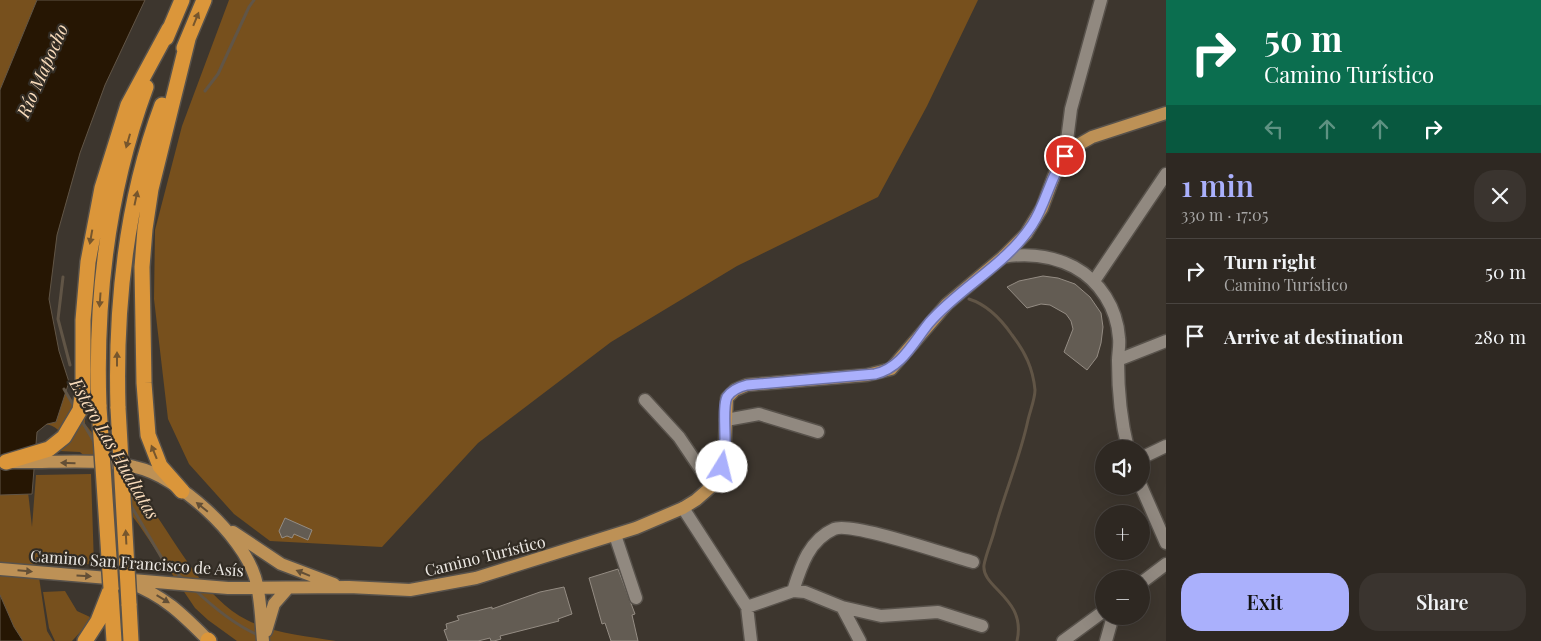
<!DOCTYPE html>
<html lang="en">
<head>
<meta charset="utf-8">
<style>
  body { margin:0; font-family:"Playfair Display",serif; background:#3a342f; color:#f1f3f6; height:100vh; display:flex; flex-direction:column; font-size:19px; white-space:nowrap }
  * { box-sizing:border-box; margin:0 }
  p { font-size:16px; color:#a7a6a5 }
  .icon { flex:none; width:28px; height:28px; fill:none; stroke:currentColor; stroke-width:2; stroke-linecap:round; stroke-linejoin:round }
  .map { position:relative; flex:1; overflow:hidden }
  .panel { display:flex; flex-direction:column; background:#2e2822; width:375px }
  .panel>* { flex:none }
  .top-card { background:#0b6e4f; color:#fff; overflow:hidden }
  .controls { position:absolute; left:1095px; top:440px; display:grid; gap:10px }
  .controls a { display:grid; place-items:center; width:55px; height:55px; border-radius:50%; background:#2e2822; box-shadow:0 5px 20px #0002,0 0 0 1px #494440; font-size:25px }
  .pin { position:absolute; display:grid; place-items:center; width:42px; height:42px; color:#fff; margin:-21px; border:2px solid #fff; border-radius:50%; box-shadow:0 1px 5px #0007 }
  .me { position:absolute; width:55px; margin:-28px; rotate:9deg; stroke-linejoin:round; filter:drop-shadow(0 0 4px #0008) }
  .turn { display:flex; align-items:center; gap:18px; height:105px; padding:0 15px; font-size:22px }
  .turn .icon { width:65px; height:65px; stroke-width:2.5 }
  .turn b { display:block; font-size:35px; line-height:42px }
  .lanes { display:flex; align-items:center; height:48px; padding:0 15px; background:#0003; justify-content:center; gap:25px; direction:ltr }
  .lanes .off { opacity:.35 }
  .round { display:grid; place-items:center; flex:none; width:52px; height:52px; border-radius:20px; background:#3a342f }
  .headline { display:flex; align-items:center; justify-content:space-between; height:85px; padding:0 15px }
  h1 { font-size:30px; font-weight:600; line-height:38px; color:#aab0fc }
  .action { display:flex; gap:10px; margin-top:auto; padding:10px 15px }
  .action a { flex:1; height:58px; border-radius:20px; background:#aab0fc; color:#111; font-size:20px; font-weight:600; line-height:58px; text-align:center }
  .action a+a { background:#3a342f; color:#f1f3f6 }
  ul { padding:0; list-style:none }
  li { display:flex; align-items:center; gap:15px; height:65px; padding:0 15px; border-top:1px solid #494440 }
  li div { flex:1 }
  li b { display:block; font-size:19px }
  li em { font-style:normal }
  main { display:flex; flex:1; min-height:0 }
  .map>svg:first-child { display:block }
  .green { fill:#77501d }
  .water { fill:#261603; stroke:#615546 }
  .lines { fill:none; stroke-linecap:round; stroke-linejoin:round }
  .stream { stroke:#615546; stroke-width:3 }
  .building { fill:#635c53; stroke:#948c83 }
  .minor-casing { stroke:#58524b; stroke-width:15 }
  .major-casing { stroke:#58524b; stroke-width:15 }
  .highway-casing { stroke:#58524b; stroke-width:18 }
  .minor { stroke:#918980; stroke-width:12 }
  .major { stroke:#bd9156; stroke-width:12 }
  .highway { stroke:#db963a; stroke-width:15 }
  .highway-bridge-casing { stroke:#58524b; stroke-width:18; stroke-linecap:butt }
  .highway-bridge { stroke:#db963a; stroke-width:15 }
  .oneway { fill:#76562d }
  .oneway2 { fill:#634f36 }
  .route-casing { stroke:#6e72a4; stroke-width:12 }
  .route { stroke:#aab0fc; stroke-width:9 }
  .labels { text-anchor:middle; stroke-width:4.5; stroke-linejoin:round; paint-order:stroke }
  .street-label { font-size:16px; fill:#ece8e3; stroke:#322c24 }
  .water-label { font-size:18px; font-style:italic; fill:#f8dbbb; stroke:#322c24 }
</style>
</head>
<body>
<main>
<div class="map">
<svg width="1166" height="641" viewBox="0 0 1166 641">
  <rect width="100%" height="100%" fill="#3d362e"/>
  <path class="green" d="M0,0H37L0,90Z
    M229,0H978L927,106L878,197L737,266L611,342L478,443L382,547L270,541L234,514L189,464L168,419L154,299L155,230L182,126Z
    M95,93L49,252L45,311L60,384L80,417L85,409V424C108,452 130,479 151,508C178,545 205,599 247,620C275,634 306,636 336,641H237L208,620L195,608L139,525L92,463L80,452L59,451L68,441C58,429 51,420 35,427L27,483L32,527L36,475L91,474L94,565L36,557L47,631L53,641H0V106Z
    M65,591L77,611L90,617L84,628L72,641H55L49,628L43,592Z"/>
  <path class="water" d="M37,0H145L105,85L80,153L57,235L49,299L59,351L69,382L56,422L47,424L37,432L32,494L0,495V90Z
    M0,595L14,627L23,641H0Z"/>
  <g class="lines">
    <path class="stream" d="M205,91L218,74L249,7L254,0
      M63,277L58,319L70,365
      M969,299C988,305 1001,319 1012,335C1025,352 1033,368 1035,390C1035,399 1030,411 1028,420C1020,458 1004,494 994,532C991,543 986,554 984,565C981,588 1027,598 1017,641
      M64,389L75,408
      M80,418L96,445
      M110,470L116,482
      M130,504L163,560L184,580
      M194,589C213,607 235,625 258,635"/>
  </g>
  <path class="building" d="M1043,276L1058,278L1075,284L1090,297L1101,313L1103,327L1101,343L1097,357L1087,370L1064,352L1073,329L1071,321L1066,314L1050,305L1041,304L1027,308L1007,287L1019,281Z
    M285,518L312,530L308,540L294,534L292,538L287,536L282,538L279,531Z
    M618,569L635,614L632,615L638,641H611L605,623L602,624L593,592L589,578Z
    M564,587L572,614L558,619L559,621L500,636L501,639L494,641H491L490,638L478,641H448L444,630L447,629L446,624L459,620L457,616L492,607V609L540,592Z"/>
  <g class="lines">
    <g class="minor-casing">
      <path id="minor" d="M1065,156L1071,109L1101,0
        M1003,257C1027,253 1051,255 1074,267C1100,281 1117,308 1119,338C1120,346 1118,353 1118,361C1118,390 1121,421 1128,449
        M1094,281L1166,174
        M1118,360L1166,341
        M645,400L679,437L712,486
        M726,420L759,414L818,432
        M1141,458L1166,446
        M1141,486L1166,543
        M683,508L747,607L751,641
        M615,535L636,598
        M1141,583L1166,564
        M793,591C801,566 809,540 834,529C851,521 950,556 973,562
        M747,607L793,591L805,592L842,607L881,616L938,612L982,626
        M842,607L860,641
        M1063,641L1104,611
        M1106,641L1113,616"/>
    </g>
    <g class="major-casing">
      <path id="major" d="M13,462C52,463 98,458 135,467C178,476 242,535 255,577C261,597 261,620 263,641
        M233,532L281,564L334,584
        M0,569L228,588L349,587L410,590L476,578L636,528L683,508L696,500L712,486L724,461L727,398L735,390L747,385L867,375L891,369L947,304L1003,257L1026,234L1042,208L1057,168L1071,149L1092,137L1166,113
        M130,583C165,596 184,616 209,641
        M266,631L274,604L288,588"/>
    </g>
    <g class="highway-casing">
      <path id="highway" d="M166,38L182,0
        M184,48L204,0
        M99,407C95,298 108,190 146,87
        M118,408C115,305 126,201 162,105
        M6,462L49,449L64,437L80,410L83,389V320L88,262L102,188L128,105L169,29
        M182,491L160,466L148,435L144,383L142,267L145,229L151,189L188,39
        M111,594L114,641
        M129,604L131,641
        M208,640L209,641
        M85,641L98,621L111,588"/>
    </g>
    <use href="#minor" class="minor"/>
    <use href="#major" class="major"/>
    <use href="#highway" class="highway"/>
    <g class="highway-bridge-casing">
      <path id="highway-bridge" d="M99,407L111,588
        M118,408L129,604"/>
    </g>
    <use href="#highway-bridge" class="highway-bridge"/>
  </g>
  <defs><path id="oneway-solid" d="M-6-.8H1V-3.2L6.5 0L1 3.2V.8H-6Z" transform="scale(1.25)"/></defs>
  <g class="oneway">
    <use href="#oneway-solid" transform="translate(196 19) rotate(-68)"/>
    <use href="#oneway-solid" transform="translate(128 141) rotate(106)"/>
    <use href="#oneway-solid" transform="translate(136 198) rotate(-78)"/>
    <use href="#oneway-solid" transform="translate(91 237) rotate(100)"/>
    <use href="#oneway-solid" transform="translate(100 300) rotate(94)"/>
    <use href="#oneway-solid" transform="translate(117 359) rotate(-90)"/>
    <use href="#oneway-solid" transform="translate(154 452) rotate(-112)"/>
    <use href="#oneway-solid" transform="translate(126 537) rotate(-93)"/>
  </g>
  <g class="oneway2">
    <use href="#oneway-solid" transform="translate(68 463) rotate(-179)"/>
    <use href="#oneway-solid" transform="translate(202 507) rotate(-141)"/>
    <use href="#oneway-solid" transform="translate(25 571) rotate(5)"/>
    <use href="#oneway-solid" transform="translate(303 573) rotate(-158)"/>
    <use href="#oneway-solid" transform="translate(84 576) rotate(4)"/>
    <use href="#oneway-solid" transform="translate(163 599) rotate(31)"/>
  </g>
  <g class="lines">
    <g class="route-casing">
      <path id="route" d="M722,467C729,448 721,410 727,397C731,391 739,387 747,385L875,374C901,368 913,343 929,323C960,287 1006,265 1032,225C1046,204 1050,177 1065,156"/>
    </g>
    <use href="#route" class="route"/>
  </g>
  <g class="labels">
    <g class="street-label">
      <text transform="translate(485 556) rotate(-14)" y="6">Camino Turístico</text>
      <text transform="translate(137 563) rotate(4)" y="6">Camino San Francisco de Asís</text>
    </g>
    <g class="water-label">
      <text transform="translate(43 71) rotate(-66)" y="6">Río Mapocho</text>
      <text transform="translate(114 449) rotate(60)" y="6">Estero Las Hualtatas</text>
    </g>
  </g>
</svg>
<div class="controls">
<a><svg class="icon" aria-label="sound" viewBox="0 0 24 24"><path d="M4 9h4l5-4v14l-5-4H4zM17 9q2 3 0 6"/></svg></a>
<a>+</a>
<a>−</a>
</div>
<div class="pin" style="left:1065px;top:156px;background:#d93025"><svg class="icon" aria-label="arrive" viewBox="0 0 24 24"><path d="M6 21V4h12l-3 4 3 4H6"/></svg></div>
<svg class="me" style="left:722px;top:467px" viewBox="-20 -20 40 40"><circle r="19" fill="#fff"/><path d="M0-13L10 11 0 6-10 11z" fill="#aab0fc"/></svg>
</div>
<section class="panel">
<div class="top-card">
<div class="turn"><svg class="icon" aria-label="right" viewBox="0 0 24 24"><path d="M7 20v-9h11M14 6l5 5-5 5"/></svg><div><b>50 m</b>Camino Turístico</div></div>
<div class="lanes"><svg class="icon off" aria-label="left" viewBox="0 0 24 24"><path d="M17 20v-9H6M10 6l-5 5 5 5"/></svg><svg class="icon off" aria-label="ahead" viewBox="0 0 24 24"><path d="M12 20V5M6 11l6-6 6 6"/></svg><svg class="icon off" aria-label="ahead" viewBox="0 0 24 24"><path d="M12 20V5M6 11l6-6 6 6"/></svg><svg class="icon" aria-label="right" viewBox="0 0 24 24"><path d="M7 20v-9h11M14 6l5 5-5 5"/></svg></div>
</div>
<div class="headline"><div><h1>1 min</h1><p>330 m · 17:05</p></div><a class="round"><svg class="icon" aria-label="close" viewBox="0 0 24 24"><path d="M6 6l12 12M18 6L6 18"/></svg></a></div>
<ul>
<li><svg class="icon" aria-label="right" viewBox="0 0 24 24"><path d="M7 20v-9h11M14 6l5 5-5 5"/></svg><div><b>Turn right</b><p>Camino Turístico</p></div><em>50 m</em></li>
<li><svg class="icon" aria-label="arrive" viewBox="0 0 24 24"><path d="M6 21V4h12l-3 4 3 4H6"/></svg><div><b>Arrive at destination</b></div><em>280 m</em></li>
</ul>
<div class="action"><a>Exit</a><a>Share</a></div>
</section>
</main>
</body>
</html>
